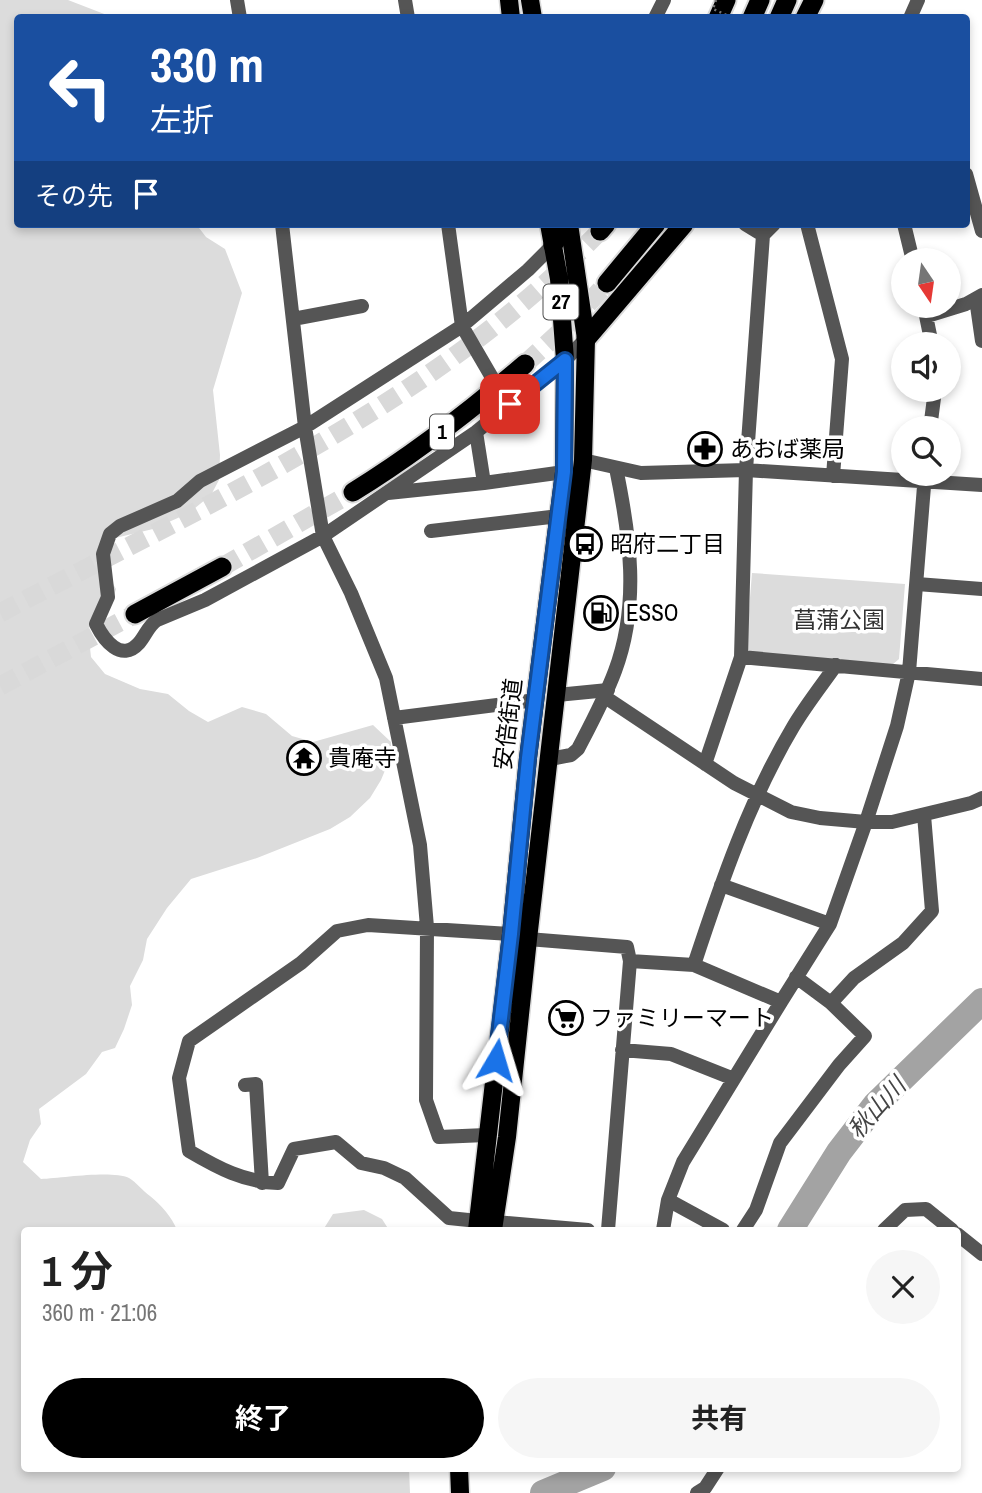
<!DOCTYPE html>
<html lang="ja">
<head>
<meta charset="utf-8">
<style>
  body { margin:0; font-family:"Archivo Narrow","Noto Sans JP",sans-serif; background:#f6f6f6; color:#222; height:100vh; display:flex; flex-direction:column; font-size:26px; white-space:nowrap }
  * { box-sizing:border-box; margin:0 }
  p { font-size:23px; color:#767676 }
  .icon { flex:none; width:38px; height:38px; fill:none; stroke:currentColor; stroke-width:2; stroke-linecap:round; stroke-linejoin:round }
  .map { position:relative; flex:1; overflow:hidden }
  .side { position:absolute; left:21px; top:1227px; width:940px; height:245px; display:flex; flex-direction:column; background:#fff; border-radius:7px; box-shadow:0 4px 10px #0003 }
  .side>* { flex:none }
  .banner { position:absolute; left:14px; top:14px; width:956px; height:214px; border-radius:7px; box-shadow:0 4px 10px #0003; background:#1a4fa0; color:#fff; overflow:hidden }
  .needle { width:46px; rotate:167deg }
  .tools { position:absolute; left:891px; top:248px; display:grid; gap:14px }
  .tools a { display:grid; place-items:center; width:70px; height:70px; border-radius:50%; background:#fff; box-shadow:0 4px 10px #0003; font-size:35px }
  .pin { position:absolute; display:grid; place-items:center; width:60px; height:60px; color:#fff; margin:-30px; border-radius:14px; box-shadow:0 4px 10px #0006 }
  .me { position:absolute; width:77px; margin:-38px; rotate:7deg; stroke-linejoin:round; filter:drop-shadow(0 0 5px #0008) }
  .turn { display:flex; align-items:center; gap:24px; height:147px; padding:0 21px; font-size:32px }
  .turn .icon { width:91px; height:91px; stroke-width:2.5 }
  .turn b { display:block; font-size:49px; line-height:60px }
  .then { display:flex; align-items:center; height:66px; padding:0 21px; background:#0003; gap:14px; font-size:26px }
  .round { display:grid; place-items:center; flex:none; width:74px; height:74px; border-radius:37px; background:#f6f6f6 }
  .headline { display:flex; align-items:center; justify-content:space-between; height:119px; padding:0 21px }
  h1 { font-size:42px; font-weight:700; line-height:52px }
  .cta { display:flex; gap:14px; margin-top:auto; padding:14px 21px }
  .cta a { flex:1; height:80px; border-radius:42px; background:#000; color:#fff; font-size:28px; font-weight:700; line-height:80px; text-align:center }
  .cta a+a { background:#f6f6f6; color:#222 }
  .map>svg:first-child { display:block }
  .green { fill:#dcdcdc }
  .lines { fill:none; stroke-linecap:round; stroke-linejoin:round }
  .river { stroke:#a3a3a3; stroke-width:26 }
  .trunk-tunnel { stroke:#d9d9d9; stroke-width:19; stroke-dasharray:19 10; stroke-linecap:butt }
  .primary-casing { stroke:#dbdbdb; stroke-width:21 }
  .trunk-casing { stroke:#dbdbdb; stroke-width:23 }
  .minor { stroke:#555; stroke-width:14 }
  .tertiary { stroke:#555; stroke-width:14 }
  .primary { stroke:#000; stroke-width:18 }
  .trunk { stroke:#000; stroke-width:19 }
  .path-bridge { stroke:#777; stroke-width:2.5; stroke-dasharray:2 3.5; stroke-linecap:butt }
  .minor-bridge { stroke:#555; stroke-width:14 }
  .route-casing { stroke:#114b97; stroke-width:18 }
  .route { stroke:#1a73e8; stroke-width:12 }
  .labels { text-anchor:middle; stroke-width:7; stroke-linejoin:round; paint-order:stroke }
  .shield { fill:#fff; stroke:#4c4c4c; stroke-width:2 }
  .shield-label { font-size:21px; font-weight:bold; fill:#000 }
  .poi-label { font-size:23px; fill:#000; stroke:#fff; text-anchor:start }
  .park-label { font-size:23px; fill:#333; stroke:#fff }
  .street-label { font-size:23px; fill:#000; stroke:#fff }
  .water-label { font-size:24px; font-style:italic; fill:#444; stroke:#fff }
</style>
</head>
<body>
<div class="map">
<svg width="982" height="1493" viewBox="0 0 982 1493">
  <rect width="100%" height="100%" fill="#fff"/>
  <path class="green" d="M0,0H68L112,17L18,18V224H196L206,237L225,249L242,293L213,390L220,455L219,480L211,495L189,513L153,529L111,539L106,572L116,589L112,602L102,608L88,629L91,657L105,674L140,689L168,694L189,711L208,722L242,707L266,714L292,736L313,742L373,725L391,742V756L381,780L370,798L350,817L330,829L257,858L191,879L167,908L147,939L143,960L130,986L132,1005L124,1029L115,1048L102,1052L86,1074L39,1109L41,1124L30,1140L23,1162L41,1179C62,1178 112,1170 129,1178C136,1182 143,1191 150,1196C161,1205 172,1217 177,1230H24V1468H409L410,1493H0Z
    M752,573L905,584L899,659L892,665L752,655L746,647Z
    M364,1210L382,1219L389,1230H323L333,1214Z"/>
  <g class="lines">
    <path class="river" d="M790,1230L839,1152L876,1104L982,1001
      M543,1493L603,1468"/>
    <path class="trunk-tunnel" d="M525,364L572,321L607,283
      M222,567L353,492
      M0,613C209,503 433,404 600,231
      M0,686L135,614"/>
    <g class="primary-casing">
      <path id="primary" d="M509,0L511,18
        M530,0L533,18
        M477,1230L511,934L528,758L564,472L565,360L559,279L549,224
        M493,1230L507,1137L528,939L583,460L586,339L569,224
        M459,1468L460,1493"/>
    </g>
    <g class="trunk-casing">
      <path id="trunk" d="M718,18L726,0
        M752,18L760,0
        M779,18L787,0
        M805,18L814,0
        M600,231L606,224
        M553,245L565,224
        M607,283L656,224
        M586,339L684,224
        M353,492C415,454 470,411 525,364
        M135,614L222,567"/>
    </g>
    <path class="minor" d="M237,0L240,18
      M405,0L408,18
      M655,18L664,0
      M910,18L918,0
      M966,174L982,231
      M282,224L305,427L323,536L351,593L386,678L420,845L427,927L426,1100L439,1137L486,1135
      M448,224L462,326L494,381
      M745,224L763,235
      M774,224L763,235L746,470L741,657L982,679
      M807,224L842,359L833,476
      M904,224L913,261
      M553,245L528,270L462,326L305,427L200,481L177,501L120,526L110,534L103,554L108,597L96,624C104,640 121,663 139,643C146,635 148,626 157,620L205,600L323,536L476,432L565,360L586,339
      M976,299L982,341
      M924,306L932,345
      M927,316L966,304L982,295
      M293,319L362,306
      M930,429L935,390
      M476,432L484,483L564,472
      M583,460L641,473L746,470L982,485
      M388,493L484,483
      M431,531L559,516
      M917,584L982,589
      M557,695L608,690
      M605,697L734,783L791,812L820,818L866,822L897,726L909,672L925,474
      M394,718L536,700
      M705,764L741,657
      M721,885L830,924
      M694,965C721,883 749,801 793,727C806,705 822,685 836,665
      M796,977L831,1003L854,978L903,943L932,911L924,815
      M781,1002L830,924L866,822H892L971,803L982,798
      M622,1050L671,1054L734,1079
      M245,1085L256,1084L262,1183
      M668,1200L723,1230
      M478,1221L449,1218L405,1178L384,1168L361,1163L336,1142L294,1149L278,1183C244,1182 218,1168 189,1151L179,1078L189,1041L301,963L337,931L368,925L511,934L528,939L627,947L630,961
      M495,1222L588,1230
      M608,1230L630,961L694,965L781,1002L683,1162L668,1200L663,1230
      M743,1230L756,1210L780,1143L839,1065L865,1036L831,1003
      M884,1230L905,1210L926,1209L952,1230
      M957,1234L982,1254
      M697,1493L705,1488L718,1468"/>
    <path class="tertiary" d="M550,759L571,755L578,749C591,724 605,698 615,671C640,604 630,536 616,468"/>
    <use href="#primary" class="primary"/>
    <use href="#trunk" class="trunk"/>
    <path class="path-bridge" d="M716,0L713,9L733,18"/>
    <path class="minor-bridge" d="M494,381L510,404"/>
  </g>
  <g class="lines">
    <g class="route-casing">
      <path id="route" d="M496,1060L511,934L528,758L564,472L565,360L510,404"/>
    </g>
    <use href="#route" class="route"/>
  </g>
  <defs>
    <g id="pharmacy-ring" transform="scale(1.75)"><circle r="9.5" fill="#fff" stroke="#000" stroke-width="1.5"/><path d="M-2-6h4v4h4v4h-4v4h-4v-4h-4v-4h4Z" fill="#000"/></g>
    <g id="bus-ring" transform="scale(1.75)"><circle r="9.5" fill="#fff" stroke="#000" stroke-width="1.5"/><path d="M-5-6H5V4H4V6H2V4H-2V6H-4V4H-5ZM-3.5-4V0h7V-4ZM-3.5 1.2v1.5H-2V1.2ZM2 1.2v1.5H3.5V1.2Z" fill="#000"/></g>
    <g id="fuel-ring" transform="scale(1.75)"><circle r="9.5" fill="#fff" stroke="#000" stroke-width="1.5"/><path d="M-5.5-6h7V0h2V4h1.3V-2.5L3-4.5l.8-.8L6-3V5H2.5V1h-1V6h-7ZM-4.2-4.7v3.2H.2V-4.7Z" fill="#000"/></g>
    <g id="temple-ring" transform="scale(1.75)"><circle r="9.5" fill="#fff" stroke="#000" stroke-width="1.5"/><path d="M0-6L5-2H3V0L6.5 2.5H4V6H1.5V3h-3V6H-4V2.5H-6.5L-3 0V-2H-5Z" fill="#000"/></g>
    <g id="supermarket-ring" transform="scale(1.75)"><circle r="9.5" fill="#fff" stroke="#000" stroke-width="1.5"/><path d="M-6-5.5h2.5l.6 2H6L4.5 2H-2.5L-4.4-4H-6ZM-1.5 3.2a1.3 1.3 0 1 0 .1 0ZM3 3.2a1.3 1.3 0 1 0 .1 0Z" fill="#000"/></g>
  </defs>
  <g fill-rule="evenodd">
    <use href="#pharmacy-ring" x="705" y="449"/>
    <use href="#bus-ring" x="585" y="544"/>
    <use href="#fuel-ring" x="601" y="613"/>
    <use href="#temple-ring" x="304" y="758"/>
    <use href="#supermarket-ring" x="566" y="1018"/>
  </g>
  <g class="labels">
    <g class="shield">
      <rect x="543.5" y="284.5" width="35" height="35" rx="5"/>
      <rect x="430" y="414.5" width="24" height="35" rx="5"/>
    </g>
    <g class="shield-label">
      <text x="561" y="309">27</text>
      <text x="442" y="439">1</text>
    </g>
    <g class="poi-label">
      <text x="730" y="457">あおば薬局</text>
      <text x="610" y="552">昭府二丁目</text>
      <text x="626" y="621">ESSO</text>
      <text x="328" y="766">貴庵寺</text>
      <text x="590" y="1026">ファミリーマート</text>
    </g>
    <g class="park-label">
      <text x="839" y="628">菖蒲公園</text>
    </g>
    <g class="street-label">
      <text transform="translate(508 724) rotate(-83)" y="8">安倍街道</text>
    </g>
    <g class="water-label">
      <text transform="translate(877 1108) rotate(-48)" y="8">秋山川</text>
    </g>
  </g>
</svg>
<div class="tools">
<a><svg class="needle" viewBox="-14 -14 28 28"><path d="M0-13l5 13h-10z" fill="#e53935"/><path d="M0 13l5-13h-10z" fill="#767676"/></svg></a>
<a><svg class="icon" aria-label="sound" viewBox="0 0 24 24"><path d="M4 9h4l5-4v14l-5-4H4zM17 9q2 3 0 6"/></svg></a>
<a><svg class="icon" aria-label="search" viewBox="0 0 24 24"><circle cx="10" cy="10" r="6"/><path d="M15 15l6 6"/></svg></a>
</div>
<div class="pin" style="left:510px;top:404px;background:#d93025"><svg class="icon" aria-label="arrive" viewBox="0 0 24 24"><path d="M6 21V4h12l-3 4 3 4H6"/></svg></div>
<svg class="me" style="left:496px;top:1060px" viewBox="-20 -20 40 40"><path d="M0-17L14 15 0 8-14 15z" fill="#1a73e8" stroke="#fff" stroke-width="4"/></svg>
<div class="banner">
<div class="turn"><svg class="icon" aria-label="left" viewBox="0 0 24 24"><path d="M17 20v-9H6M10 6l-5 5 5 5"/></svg><div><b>330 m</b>左折</div></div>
<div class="then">その先<svg class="icon" aria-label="arrive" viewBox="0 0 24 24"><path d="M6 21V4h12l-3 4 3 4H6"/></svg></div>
</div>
<section class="side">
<div class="headline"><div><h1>1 分</h1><p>360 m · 21:06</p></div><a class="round"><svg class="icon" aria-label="close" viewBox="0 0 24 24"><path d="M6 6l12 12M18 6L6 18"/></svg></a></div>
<div class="cta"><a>終了</a><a>共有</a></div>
</section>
</div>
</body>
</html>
